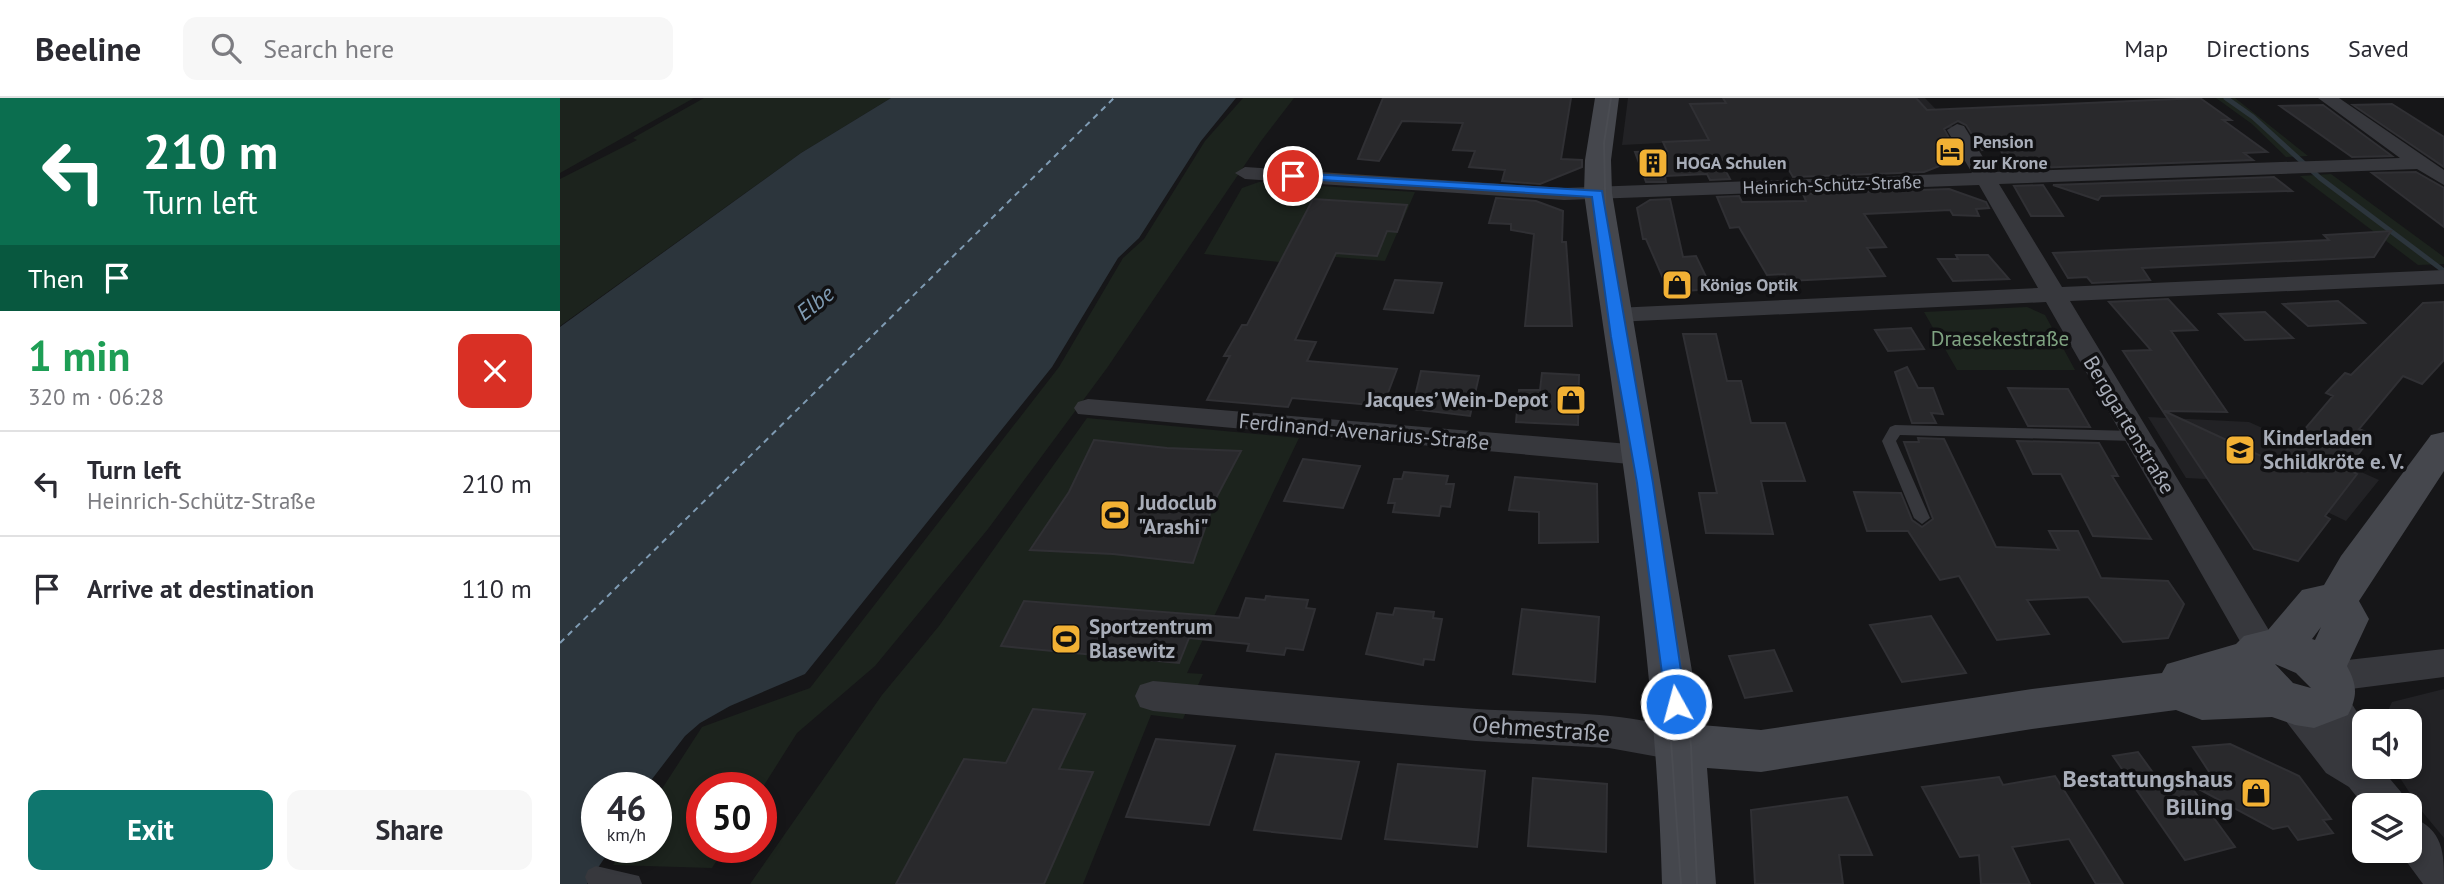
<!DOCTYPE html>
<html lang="en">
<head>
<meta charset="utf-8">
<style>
  body { margin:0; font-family:"PT Sans",sans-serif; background:#f7f7f7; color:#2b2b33; height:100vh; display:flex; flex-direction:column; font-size:26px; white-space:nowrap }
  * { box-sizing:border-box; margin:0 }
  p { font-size:23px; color:#7c7c81 }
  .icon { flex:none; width:38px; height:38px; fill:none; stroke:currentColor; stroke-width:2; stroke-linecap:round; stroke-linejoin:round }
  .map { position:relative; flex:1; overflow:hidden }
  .side { display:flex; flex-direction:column; background:#fff; width:560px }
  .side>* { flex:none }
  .guide { background:#0b6e4f; color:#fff; overflow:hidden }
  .fabs { position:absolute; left:1792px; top:611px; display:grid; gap:14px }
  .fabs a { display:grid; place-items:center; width:70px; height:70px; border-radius:14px; background:#fff; box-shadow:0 4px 10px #0003; font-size:35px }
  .speed { position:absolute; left:21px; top:674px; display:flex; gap:14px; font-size:35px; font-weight:700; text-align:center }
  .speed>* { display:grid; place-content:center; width:91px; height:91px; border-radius:50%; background:#fff; box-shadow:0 4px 10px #0003; line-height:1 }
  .speed small { font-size:18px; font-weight:400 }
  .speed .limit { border:10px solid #d22; background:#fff; color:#111 }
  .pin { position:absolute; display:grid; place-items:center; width:60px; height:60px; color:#fff; margin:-30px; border:4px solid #fff; border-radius:50%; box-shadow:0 2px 7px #0007 }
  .me { position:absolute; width:77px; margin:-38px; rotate:353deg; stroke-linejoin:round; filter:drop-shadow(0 0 5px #0008) }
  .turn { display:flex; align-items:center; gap:24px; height:147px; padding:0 28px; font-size:32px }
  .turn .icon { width:91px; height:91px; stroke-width:2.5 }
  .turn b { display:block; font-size:49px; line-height:60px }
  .then { display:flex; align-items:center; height:66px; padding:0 28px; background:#0003; gap:14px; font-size:26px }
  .round { display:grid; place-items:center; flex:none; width:74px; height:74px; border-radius:14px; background:#f7f7f7 }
  .head { display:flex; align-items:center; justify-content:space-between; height:119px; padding:0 28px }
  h1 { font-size:42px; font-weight:700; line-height:52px; color:#1e9e55 }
  .cta { display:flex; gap:14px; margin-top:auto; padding:14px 28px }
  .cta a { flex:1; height:80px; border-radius:14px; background:#0f766e; color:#fff; font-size:28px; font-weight:700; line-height:80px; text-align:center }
  .cta a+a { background:#f7f7f7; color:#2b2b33 }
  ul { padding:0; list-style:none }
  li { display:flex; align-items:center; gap:21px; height:105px; padding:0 28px; border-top:2px solid #e1e1e2 }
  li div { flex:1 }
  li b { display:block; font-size:26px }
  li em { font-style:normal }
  header { display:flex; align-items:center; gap:42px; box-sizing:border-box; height:98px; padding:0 35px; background:#fff; border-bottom:2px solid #e1e1e2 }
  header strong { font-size:33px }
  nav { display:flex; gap:38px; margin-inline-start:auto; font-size:24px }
  .search { width:490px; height:63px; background:#f7f7f7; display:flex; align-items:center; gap:18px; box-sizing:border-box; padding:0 24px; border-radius:14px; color:#7c7c81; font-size:26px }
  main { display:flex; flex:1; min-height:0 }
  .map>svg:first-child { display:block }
  .built { fill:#222225 }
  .green { fill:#1c231d }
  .water { fill:#2c353c }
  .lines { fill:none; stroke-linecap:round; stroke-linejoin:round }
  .stream { stroke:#2c353c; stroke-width:5 }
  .ferry { stroke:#7f9bb3; stroke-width:2; stroke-dasharray:6 5; stroke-linecap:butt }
  .building { fill:#29292c; stroke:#303034; stroke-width:2 }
  .service { fill:#37383d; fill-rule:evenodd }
  .minor { fill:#37383d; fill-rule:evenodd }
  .secondary { fill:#45474d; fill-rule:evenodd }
  .tram { stroke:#4a4c52; stroke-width:2 }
  .route { fill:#1a73e8; stroke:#114b97; stroke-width:2 }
  .labels { text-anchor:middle; stroke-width:7; stroke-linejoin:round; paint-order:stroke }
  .far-poi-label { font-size:18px; font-weight:bold; fill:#a8adb8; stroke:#111113; text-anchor:start }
  .far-street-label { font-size:18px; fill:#a8adb8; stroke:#111113 }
  .park-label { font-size:21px; fill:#7fa381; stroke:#111113 }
  .poi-label { font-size:21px; font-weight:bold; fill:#a8adb8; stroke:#111113; text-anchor:start }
  .street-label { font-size:21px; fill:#a8adb8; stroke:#111113 }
  .water-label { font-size:23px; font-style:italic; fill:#7f9bb3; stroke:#111113 }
  .near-street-label { font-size:24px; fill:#a8adb8; stroke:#111113 }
  .near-poi-label { font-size:24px; font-weight:bold; fill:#a8adb8; stroke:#111113; text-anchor:end }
</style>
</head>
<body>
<header>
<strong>Beeline</strong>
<div class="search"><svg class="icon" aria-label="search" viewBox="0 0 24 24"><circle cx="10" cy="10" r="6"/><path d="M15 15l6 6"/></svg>Search here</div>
<nav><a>Map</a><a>Directions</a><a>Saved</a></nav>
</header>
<main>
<section class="side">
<div class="guide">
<div class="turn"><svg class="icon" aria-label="left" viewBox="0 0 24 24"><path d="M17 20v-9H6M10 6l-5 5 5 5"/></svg><div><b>210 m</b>Turn left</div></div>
<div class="then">Then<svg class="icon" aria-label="arrive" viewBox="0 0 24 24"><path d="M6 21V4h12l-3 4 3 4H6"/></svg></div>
</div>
<div class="head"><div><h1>1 min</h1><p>320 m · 06:28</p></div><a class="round" style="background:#d93025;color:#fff"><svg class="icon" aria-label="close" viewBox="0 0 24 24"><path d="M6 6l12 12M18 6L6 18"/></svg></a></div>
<ul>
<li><svg class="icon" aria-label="left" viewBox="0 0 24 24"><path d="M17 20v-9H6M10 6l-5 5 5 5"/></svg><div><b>Turn left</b><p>Heinrich-Schütz-Straße</p></div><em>210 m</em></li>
<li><svg class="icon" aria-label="arrive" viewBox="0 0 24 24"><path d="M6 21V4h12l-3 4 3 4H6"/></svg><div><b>Arrive at destination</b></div><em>110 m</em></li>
</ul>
<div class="cta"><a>Exit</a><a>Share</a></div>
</section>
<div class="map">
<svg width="1884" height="786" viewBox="0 0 1884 786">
  <rect width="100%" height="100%" fill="#161618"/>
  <path class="built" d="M1068,0H1365L1394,30L1062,47Z
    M1588,319L1689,324L1819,382L1786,423L1705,384L1626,380Z
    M1884,591V740L1860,711L1833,669L1850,668V623H1823L1832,604Z"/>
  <path class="green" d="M0,0H134L0,75Z
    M144,0H331L241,55L0,228V81L77,42L73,40Z
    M683,0H734L701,43L547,270L428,431L315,568L237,635L201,692V690H142V749H165L152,770L53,767L65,749H96V700L142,629L250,590L499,269L563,160L584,141L645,43Z
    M1656,0H1675L1748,58L1726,59L1692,26Z
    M1771,76L1884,159V166L1858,167L1740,78Z
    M699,84L855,94L825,163L725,155L719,164L644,156L682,90Z
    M1467,209L1485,217L1515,272H1397L1364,214Z
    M527,320L739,340L627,575L643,576L623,621L591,617L523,786H190L322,597L379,528Z"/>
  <path class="water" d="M331,0H676L641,43L579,140L558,160L492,269L245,576L170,608L140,625L125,638L86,689L37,690V749H52L27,786H0V229L241,55Z"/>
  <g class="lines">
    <path class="stream" d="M1666,0L1693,19L1760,80L1884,173"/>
    <path class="ferry" d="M0,545L554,0"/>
  </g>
  <path class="building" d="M823,0H1011L1001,61L1022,62V69L980,86L942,83L945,72L909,69L915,53L893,52L903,25L842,23L819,63L798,61Z
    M1163,0H1356L1367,12L1640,0L1671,22H1663L1707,54L1684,55L1693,62L1471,70L1447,62L1436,46L1422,52L1406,27L1398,23L1384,31L1400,60L1364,74L1233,79L1222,60L1160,62L1170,81L1150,82L1147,76L1105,78L1106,84H1086L1075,54L1107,53L1103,44L1149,42L1130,6L1166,5Z
    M1832,6L1884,39V69L1793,7Z
    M1763,7L1832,58L1792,59L1720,8Z
    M1856,74L1884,90V129L1812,75Z
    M1714,79L1732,93L1541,98L1538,102L1493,87Z
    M1483,87L1503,118H1471L1454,88Z
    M1389,91L1426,104L1429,110L1416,111L1419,118L1393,117L1390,112L1304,116L1326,149L1307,150L1325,178L1228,183L1225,176L1207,177L1179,129L1170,130L1157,99L1179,98L1182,104L1246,103L1243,96Z
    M936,100L976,103L1003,113L1002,144H1006L1012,228H965L974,136L951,132V126L929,125Z
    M753,101L847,107L837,134L827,133L817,158L776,155L735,242L756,244L747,263L837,271L823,308L732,300L728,309L647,302L670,258H664L682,227H687Z
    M1110,101L1123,159L1136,158L1152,191L1109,194L1086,141H1083L1077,110L1090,102Z
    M1831,133L1814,159L1582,170L1590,182L1532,185L1527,179L1508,180L1493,155L1769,142L1764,137Z
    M1396,157H1428L1449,181L1393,183L1378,161H1398Z
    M835,182L882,185L873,215L824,211Z
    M1608,201L1637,232L1611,233L1667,314L1604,313L1716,365L1773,298L1766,295L1785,275L1791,277L1863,205L1884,204V262L1862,286L1843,278L1799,331L1813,337L1787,371L1797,376L1765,418L1770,421L1738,463L1694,451L1563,253L1591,252L1549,204Z
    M1778,203L1805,225L1748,228L1723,206Z
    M1705,214L1733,240L1685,242L1659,216Z
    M1351,230L1364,251L1328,253L1315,232Z
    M1123,236H1156L1167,283H1181L1191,325H1225L1245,383H1201L1213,436L1146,435L1139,395H1157Z
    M1347,269L1358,290H1373L1383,316L1371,315L1376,325H1352L1335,274Z
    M861,273L919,278L910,318L852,311Z
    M982,275L1019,277L1018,327L956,324L959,292H980Z
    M1448,290L1508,291L1530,329L1468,328Z
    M1358,340L1384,341L1436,449L1499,452L1489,433H1518L1541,480L1608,483L1624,506L1608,540L1563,544L1528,499L1467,502L1489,536L1437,542L1399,478L1380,482L1348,433H1307L1294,394L1341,395L1352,422L1362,429L1373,421L1344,344H1359Z
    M534,342L607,350L681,353L654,404L633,465L553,456L470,452L509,394Z
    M1457,343L1539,345L1558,378H1552L1591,441L1533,438L1501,376H1473Z
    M743,361L800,368L783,410L724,403Z
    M844,374L888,378L886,386H894L890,409L881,408L879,418L833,414L835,405H828L834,381H842Z
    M955,379L1037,386L1038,444L979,445V414L949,412Z
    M706,498L748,502L746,510L755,511L743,552L726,550L724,557L687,553L689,546L629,540L619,565L441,548L464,503L679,520L686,500L705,502Z
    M835,510L874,514L873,520L882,521L874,562L864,561L863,567L806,556L817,515L833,517Z
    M962,511L1039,519L1035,584L953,576Z
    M1371,518L1406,575L1342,584L1310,527Z
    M1214,552L1232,593L1185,600L1169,558Z
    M473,611L525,616L499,671L533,674L484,786H336L404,661L446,665Z
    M596,641L675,648L649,727L566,719Z
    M1670,646L1739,678L1771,721L1763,722L1773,735L1738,742L1728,728L1713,731L1635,689L1657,686L1633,649Z
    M1578,654L1607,694L1632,690L1675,749L1625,762L1553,658Z
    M716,656L799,664L781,741L694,732Z
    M838,666L925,673L917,749L825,741Z
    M1495,678L1563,786H1536L1509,741L1452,749L1470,786H1421L1419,757L1400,759L1362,689L1439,679L1443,687Z
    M973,680L1047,686L1046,754L968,748Z
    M1287,699L1312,757H1279L1283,786H1195L1191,712Z"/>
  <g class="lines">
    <path class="service" d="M1335,327L1575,333L1582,338L1575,343L1340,337L1336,343L1370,420L1362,426L1354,420L1322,343L1330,329Z
      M36,768L79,778L82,786H28L25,779L28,772Z"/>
    <path class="minor" d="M1758,0H1779L1884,72V87L1857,71L1439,86L1502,189L1884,172V186L1510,203L1713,539L1718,549L1713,559L1701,563L1689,559L1486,204L1055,224L1046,222L1043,217L1046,212L1055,210L1478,190L1419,87L1004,102L685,81L675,75L685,69L1004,90L1412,75L1387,32L1397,26L1404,28L1432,74L1840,60Z
      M528,301L1081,347L1091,350L1095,357L1091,364L1081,367L518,316L514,310L518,304Z
      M1884,551V579L1783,592L1804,625V668H1819L1841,694L1847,707L1804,708L1789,689L1766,675L1712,605L1717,594C1738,587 1745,597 1759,613L1754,603L1763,591L1758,589L1752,579L1758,569L1770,564Z
      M593,583C701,592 809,604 917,611C989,616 1066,611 1134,636L1140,647L1134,658L1121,663L1049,650L916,643L593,613L580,609L575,598L580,587Z
      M1850,718C1884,732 1884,754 1884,786H1863L1838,752H1850Z"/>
    <path class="secondary" d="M1035,0H1059L1051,62L1052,95L1141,627L1201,632L1472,591L1602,575L1607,566L1676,546L1684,538L1708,532L1742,492L1764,487L1781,458L1871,337L1884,334V373L1799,503L1809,521L1787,568C1797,587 1798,597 1788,617L1754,630L1735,627L1712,619L1642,622L1616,612L1472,631L1201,674L1147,670L1156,786H1102C1096,554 1056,324 1024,95L1025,62ZM1761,529L1755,542L1752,541ZM1715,566L1736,575L1751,590L1733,585Z"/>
    <path class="tram" d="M1051,0L1044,45L1046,136L1123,576L1131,648L1137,786
      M1058,267L1107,585L1121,786"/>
  </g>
  <path class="route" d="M733,75L1042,93L1093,385L1126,606L1123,611H1109L1106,606L1077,385L1051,239L1032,99L729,80L727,78Z"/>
  <defs>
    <g id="hotel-square" transform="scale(1.575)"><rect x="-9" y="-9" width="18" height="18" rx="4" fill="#f2b134" stroke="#111113"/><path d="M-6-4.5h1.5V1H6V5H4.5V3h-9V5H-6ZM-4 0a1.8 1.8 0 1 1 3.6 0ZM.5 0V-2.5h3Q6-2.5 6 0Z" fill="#111"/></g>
    <g id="building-square" transform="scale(1.575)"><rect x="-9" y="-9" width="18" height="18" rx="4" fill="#f2b134" stroke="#111113"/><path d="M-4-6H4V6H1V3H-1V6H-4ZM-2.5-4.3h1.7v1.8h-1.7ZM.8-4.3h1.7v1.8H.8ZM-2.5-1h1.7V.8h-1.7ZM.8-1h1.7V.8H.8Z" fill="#111"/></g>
    <g id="shop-square" transform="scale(1.575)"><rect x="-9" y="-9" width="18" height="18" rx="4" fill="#f2b134" stroke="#111113"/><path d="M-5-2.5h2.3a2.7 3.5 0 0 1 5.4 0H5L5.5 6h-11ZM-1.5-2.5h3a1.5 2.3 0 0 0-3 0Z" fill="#111"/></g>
    <g id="school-square" transform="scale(1.575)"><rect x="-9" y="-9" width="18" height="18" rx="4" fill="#f2b134" stroke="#111113"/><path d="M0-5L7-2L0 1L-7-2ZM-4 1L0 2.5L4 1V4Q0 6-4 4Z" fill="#111"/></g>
    <g id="stadium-square" transform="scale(1.575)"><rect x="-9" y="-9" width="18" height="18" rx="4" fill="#f2b134" stroke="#111113"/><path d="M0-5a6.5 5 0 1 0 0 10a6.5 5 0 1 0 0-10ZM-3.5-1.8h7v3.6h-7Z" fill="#111"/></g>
  </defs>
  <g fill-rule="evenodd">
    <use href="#hotel-square" x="1390" y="54"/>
    <use href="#building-square" x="1093" y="65"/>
    <use href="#shop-square" x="1117" y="187"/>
    <use href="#shop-square" x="1011" y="302"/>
    <use href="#school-square" x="1680" y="352"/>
    <use href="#stadium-square" x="555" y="417"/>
    <use href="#stadium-square" x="506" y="541"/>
    <use href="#shop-square" x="1696" y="695"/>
  </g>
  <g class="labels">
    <g class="far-poi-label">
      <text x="1413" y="50">Pension<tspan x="1413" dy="21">zur Krone</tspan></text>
      <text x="1116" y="71">HOGA Schulen</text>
      <text x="1140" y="193">Königs Optik</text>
    </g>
    <g class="far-street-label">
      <text transform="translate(1272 87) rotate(-2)" y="6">Heinrich-Schütz-Straße</text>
    </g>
    <g class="park-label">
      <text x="1440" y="248">Draesekestraße</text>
    </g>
    <g class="poi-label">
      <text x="988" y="309" text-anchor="end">Jacques’ Wein-Depot</text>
      <text x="1703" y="347">Kinderladen<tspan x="1703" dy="24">Schildkröte e. V.</tspan></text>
      <text x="578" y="412">Judoclub<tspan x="578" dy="24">"Arashi"</tspan></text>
      <text x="529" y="536">Sportzentrum<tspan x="529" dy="24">Blasewitz</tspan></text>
    </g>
    <g class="street-label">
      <text transform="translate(1569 327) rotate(59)" y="7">Berggartenstraße</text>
      <text transform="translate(804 334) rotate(5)" y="7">Ferdinand-Avenarius-Straße</text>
    </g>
    <g class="water-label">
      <text transform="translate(255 205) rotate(-38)" y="8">Elbe</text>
    </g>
    <g class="near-street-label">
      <text transform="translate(981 631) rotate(4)" y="8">Oehmestraße</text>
    </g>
    <g class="near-poi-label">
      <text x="1673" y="689">Bestattungshaus<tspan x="1673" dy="28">Billing</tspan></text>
    </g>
  </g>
</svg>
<div class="fabs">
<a><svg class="icon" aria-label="sound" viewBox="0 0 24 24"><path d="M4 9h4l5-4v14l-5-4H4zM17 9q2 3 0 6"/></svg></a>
<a><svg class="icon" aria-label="layers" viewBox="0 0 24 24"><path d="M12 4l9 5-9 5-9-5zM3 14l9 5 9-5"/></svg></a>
</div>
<div class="speed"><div>46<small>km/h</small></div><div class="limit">50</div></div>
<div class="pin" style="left:733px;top:78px;background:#d93025"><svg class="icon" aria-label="arrive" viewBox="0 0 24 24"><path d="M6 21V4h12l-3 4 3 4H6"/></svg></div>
<svg class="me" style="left:1116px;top:606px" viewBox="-20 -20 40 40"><circle r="17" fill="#1a73e8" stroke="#fff" stroke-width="3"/><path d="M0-11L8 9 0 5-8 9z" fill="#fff"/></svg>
</div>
</main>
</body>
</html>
